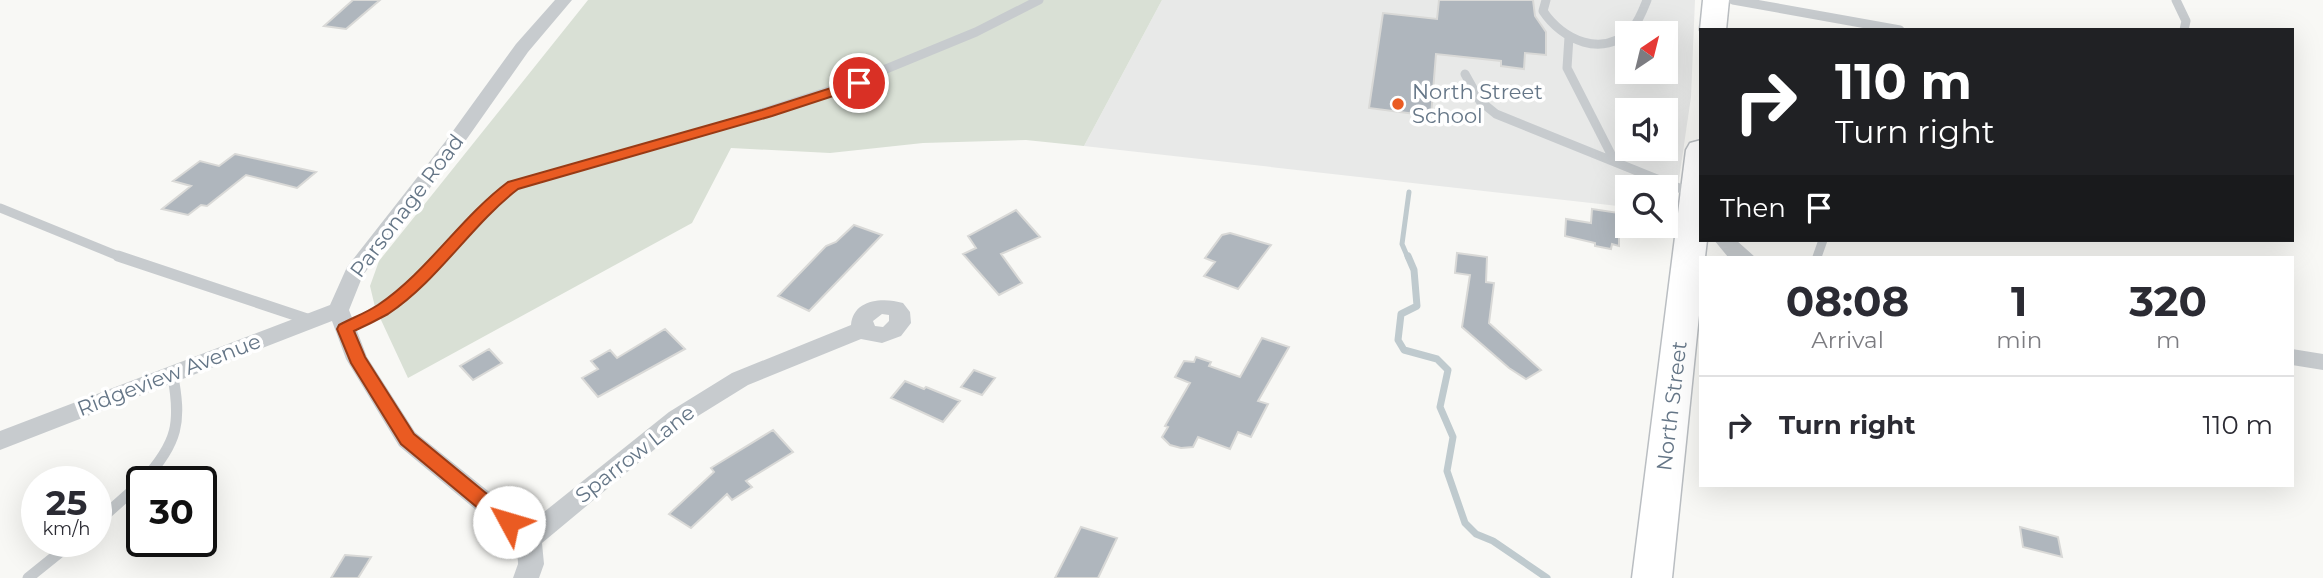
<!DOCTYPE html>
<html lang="en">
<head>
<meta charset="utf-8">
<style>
  body { margin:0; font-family:Montserrat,sans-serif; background:#f2f2f3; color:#2b2b33; height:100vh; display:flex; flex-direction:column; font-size:26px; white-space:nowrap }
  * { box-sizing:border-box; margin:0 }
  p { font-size:23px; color:#7c7c81 }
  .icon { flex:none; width:38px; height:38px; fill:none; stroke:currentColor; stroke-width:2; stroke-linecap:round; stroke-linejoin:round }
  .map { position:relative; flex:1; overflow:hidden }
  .side { position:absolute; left:1699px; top:256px; width:595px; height:231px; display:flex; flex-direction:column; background:#fff; border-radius:0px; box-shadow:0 7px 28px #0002 }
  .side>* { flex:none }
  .banner { position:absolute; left:1699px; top:28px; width:595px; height:214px; border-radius:0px; box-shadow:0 7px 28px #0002; background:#202124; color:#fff; overflow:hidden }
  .needle { width:46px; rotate:35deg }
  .tools { position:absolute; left:1615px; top:21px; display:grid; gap:14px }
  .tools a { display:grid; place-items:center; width:63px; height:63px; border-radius:0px; background:#fff; box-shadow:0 7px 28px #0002; font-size:35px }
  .speed { position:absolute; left:21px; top:466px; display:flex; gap:14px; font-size:35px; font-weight:700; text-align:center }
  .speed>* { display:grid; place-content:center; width:91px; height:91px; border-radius:50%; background:#fff; box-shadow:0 7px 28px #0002; line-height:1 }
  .speed small { font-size:18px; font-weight:400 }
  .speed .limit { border:4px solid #111; border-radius:10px; background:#fff; color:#111 }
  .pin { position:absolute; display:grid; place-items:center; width:60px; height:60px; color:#fff; margin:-30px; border:4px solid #fff; border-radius:50%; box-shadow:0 2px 7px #0007 }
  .me { position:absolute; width:77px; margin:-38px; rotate:309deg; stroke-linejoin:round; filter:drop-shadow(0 0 5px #0008) }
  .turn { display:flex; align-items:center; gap:24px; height:147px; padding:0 21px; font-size:32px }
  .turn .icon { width:91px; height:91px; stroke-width:2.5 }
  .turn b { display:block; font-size:49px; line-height:60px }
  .then { display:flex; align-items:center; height:66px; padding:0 21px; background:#0003; gap:14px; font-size:26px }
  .eta { display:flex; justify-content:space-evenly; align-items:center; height:119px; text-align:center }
  .eta b { font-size:42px; font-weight:700; line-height:49px }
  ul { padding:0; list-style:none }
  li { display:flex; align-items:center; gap:21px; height:98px; padding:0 21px; border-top:2px solid #e1e1e2 }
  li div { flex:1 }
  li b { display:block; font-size:26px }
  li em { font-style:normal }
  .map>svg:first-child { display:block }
  .built { fill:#e8e9e8; fill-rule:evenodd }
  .green { fill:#d9e0d5 }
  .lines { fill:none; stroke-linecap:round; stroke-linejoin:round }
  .stream-far1 { stroke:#bfcace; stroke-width:5 }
  .stream { stroke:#bfcace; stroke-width:7 }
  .building { fill:#afb6bd; stroke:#d9d9d7; stroke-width:2 }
  .primary-casing { stroke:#babec2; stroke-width:3 }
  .lane-far1 { stroke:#c7cbce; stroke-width:9 }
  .lane { stroke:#c7cbce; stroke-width:11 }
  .street { fill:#c7cbce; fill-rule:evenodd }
  .primary { fill:#fff; fill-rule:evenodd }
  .route { fill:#ea5b22; stroke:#983b16; stroke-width:2 }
  .poi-dot { fill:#ea5b22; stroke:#fff; stroke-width:2.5 }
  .labels { text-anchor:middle; stroke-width:7; stroke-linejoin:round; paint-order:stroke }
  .poi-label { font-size:21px; fill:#657687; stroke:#fff; text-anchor:start }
  .street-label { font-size:21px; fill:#657687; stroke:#fff }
</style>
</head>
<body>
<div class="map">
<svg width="2323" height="578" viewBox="0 0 2323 578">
  <rect width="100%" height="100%" fill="#f8f8f5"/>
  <path class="built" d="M1162,0H1695L1691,97L1674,213L1666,212V187H1628L1627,207L1084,146ZM1628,33H1666V72H1628ZM1628,110H1666V149H1628Z"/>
  <path class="green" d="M588,0H1162L1084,146L1026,140L923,143L830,153L731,148L692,223L408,378L375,307L370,286L379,261Z"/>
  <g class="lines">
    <path class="stream-far1" d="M1408,258L1402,244L1409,192"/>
    <path class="stream" d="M1408,256L1414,270L1417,306L1401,314L1398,340L1404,350L1437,359L1448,370L1440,407L1453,437L1447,471L1465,523L1476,534L1493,541L1547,578"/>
  </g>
  <path class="building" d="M353,0H380L346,29L324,26Z
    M1439,0H1533L1535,16L1546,32V55L1525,53L1524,69L1501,66V61L1436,54L1431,116L1369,108L1383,13L1437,19Z
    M235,154L316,172L297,188L246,175L207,206L201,205L188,215L162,209L191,186L173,181L200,161L219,166Z
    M1592,209L1619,213V246L1612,244L1611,249L1595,246V243L1565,236L1566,219L1591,223Z
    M1016,210L1040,237L1001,254L1022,283L999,295L963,254L976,248L968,236Z
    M854,225L882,235L809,311L778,296L826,246L836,242Z
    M1230,233L1271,245L1238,289L1204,276L1215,262L1205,258L1222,235Z
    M1457,253L1487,257L1486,282L1494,283L1489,323L1541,370L1526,379L1509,368L1462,327L1470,275L1455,273Z
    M665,329L685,349L598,397L582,378L598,369L591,361L610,350L617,358Z
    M1262,338L1289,347L1258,401L1268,404L1251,437L1238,432L1230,449L1198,437L1193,447L1181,448L1170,445L1162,437L1168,427L1165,426L1190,383L1175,377L1184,361L1194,362L1196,357L1211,362L1209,366L1240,377Z
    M489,349L502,363L473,380L460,366Z
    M974,370L995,378L982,395L961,387Z
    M905,381L924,389L926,387L960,401L943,422L891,398Z
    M773,430L793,452L746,481L752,487L732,500L727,494L691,528L669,514L714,472L711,468Z
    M1081,527L1117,538L1098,578H1055Z
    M2020,527L2058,537L2062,557L2023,547Z
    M345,555L371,557L358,578H331Z"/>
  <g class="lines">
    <g class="primary-casing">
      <path id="primary" d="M1703,0H1729L1726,30H1701V32L1700,30Z
        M1701,140V240H1707L1705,257H1701V296L1672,578H1632L1686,150L1690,143Z"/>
    </g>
    <path class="lane-far1" d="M1546,0L1543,11C1562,40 1603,59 1632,29C1639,21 1643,10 1647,0
      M1733,0L1900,30
      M2176,0L2186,21L2184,30
      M1569,37L1567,68L1615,162
      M1465,74L1480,101L1496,114L1694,194
      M0,208L123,258
      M1817,257L1823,240
      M440,258L480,215L513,185L715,128L847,85L976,32L1039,0"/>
    <path class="lane" d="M118,256L310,320
      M345,329C384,309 411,289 441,256
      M143,481C178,443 182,422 172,372
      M96,523L142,482
      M28,578L74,541"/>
    <path class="street" d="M555,0H572L528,52L459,150L363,275L349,310L367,357L415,432L529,524L669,412L732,373L851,325C853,299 883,297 903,303L910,312L911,323L901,336L882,343L861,339L748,385L685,424L542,543L544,564L539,578H513L518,564L517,544L399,446L346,359L332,321L0,450V431L330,305L347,267L445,142L516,44ZM882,314L889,315V321L883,327L875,326L873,321Z
      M1714,240H1736L1755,257H1728Z
      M2292,349L2323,354V370L2292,365Z"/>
    <use href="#primary" class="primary"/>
  </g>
  <path class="route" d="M859,79L866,83L864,86L772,116L518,189C471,225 438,281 388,314C377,320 365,326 354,331L365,357L414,434L515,517L518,522L515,528L509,530L502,528L401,444L351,363L337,329L339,325C352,318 366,313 378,305C427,272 460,218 508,182L762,110Z"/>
  <circle class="poi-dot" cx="1398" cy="104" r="7"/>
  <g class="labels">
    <g class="poi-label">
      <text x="1412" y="99">North Street<tspan x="1412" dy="24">School</tspan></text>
    </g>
    <g class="street-label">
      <text transform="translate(407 206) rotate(-53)" y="7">Parsonage Road</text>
      <text transform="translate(169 375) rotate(-21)" y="7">Ridgeview Avenue</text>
      <text transform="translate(1672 406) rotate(-83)" y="7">North Street</text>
      <text transform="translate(635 454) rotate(-38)" y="7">Sparrow Lane</text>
    </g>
  </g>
</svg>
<div class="tools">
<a><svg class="needle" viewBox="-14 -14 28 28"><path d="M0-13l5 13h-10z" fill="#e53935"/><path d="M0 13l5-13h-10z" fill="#7c7c81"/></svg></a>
<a><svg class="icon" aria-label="sound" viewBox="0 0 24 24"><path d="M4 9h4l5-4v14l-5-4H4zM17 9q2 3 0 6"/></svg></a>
<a><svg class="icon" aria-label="search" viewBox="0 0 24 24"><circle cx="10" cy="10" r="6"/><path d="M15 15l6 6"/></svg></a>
</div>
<div class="speed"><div>25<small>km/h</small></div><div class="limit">30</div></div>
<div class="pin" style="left:859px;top:83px;background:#d93025"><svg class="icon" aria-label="arrive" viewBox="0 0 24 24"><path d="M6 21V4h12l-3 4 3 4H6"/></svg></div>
<svg class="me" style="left:509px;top:522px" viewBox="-20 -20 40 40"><circle r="19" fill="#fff"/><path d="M0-13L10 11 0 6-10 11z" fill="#ea5b22"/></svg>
<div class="banner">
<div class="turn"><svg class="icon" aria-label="right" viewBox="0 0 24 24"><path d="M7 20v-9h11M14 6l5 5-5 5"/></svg><div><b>110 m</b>Turn right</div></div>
<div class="then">Then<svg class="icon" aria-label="arrive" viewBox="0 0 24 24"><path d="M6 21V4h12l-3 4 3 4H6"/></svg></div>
</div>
<section class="side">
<div class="eta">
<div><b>08:08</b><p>Arrival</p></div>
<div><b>1</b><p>min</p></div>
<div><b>320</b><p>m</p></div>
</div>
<ul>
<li><svg class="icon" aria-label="right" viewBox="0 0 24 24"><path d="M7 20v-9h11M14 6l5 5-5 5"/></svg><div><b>Turn right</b></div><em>110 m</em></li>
</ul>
</section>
</div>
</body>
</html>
